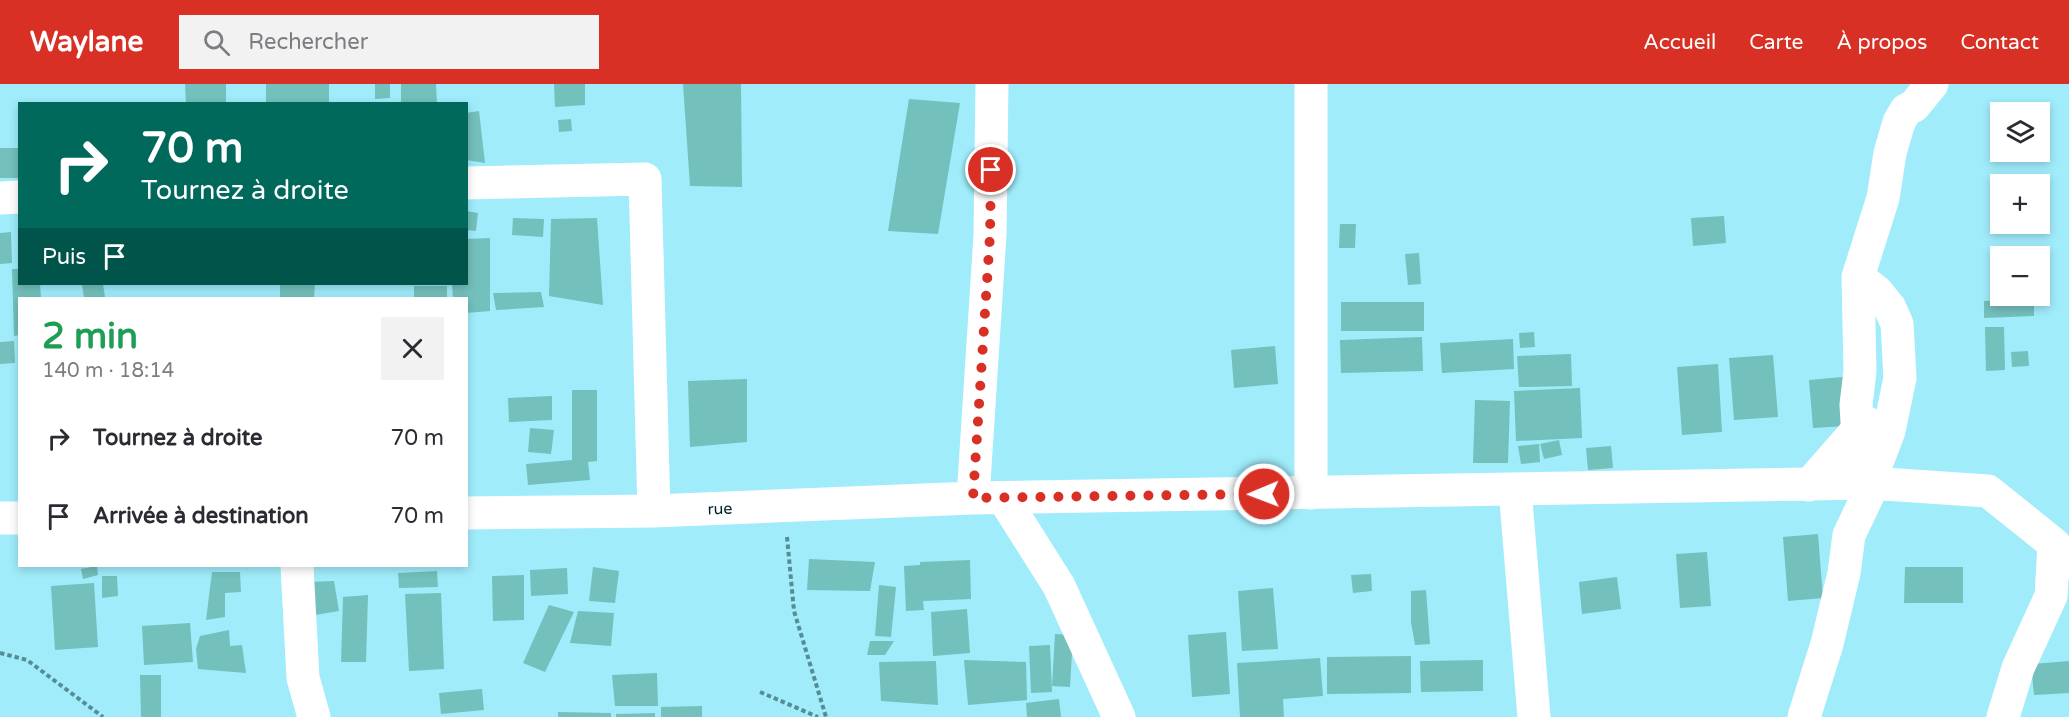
<!DOCTYPE html>
<html lang="fr">
<head>
<meta charset="utf-8">
<style>
  body { margin:0; font-family:"Varela Round",sans-serif; background:#f2f2f3; color:#2b2b33; height:100vh; display:flex; flex-direction:column; font-size:22px; white-space:nowrap }
  * { box-sizing:border-box; margin:0 }
  p { font-size:20px; color:#7c7c81 }
  .icon { flex:none; width:33px; height:33px; fill:none; stroke:currentColor; stroke-width:2; stroke-linecap:round; stroke-linejoin:round }
  .map { position:relative; flex:1; overflow:hidden }
  .drawer { position:absolute; left:18px; top:213px; width:450px; height:270px; display:flex; flex-direction:column; background:#fff; border-radius:0px; box-shadow:0 3px 9px #0003 }
  .drawer>* { flex:none }
  .hud { position:absolute; left:18px; top:18px; width:450px; height:183px; border-radius:0px; box-shadow:0 3px 9px #0003; background:#00695c; color:#fff; overflow:hidden }
  .fabs { position:absolute; left:1990px; top:18px; display:grid; gap:12px }
  .fabs a { display:grid; place-items:center; width:60px; height:60px; border-radius:0px; background:#fff; box-shadow:0 3px 9px #0003; font-size:30px }
  .pin { position:absolute; display:grid; place-items:center; width:51px; height:51px; color:#fff; margin:-26px; border:3px solid #fff; border-radius:50%; box-shadow:0 2px 6px #0007 }
  .me { position:absolute; width:66px; margin:-33px; rotate:269deg; stroke-linejoin:round; filter:drop-shadow(0 0 4px #0008) }
  .turn { display:flex; align-items:center; gap:21px; height:126px; padding:0 24px; font-size:27px }
  .turn .icon { width:78px; height:78px; stroke-width:2.5 }
  .turn b { display:block; font-size:42px; line-height:51px }
  .then { display:flex; align-items:center; height:57px; padding:0 24px; background:#0003; gap:12px; font-size:22px }
  .round { display:grid; place-items:center; flex:none; width:63px; height:63px; border-radius:0px; background:#f2f2f3 }
  .headline { display:flex; align-items:center; justify-content:space-between; height:102px; padding:0 24px }
  h1 { font-size:36px; font-weight:700; line-height:45px; color:#1e9e55 }
  ul { padding:0; list-style:none }
  li { display:flex; align-items:center; gap:18px; height:78px; padding:0 24px }
  li div { flex:1 }
  li b { display:block; font-size:22px }
  li em { font-style:normal }
  header { display:flex; align-items:center; gap:36px; box-sizing:border-box; height:84px; padding:0 30px; background:#d93025; color:#fff }
  header strong { font-size:28px }
  nav { display:flex; gap:33px; margin-inline-start:auto; font-size:21px }
  .search { width:420px; height:54px; background:#f2f2f3; display:flex; align-items:center; gap:15px; box-sizing:border-box; padding:0 21px; border-radius:0px; color:#7c7c81; font-size:22px }
  .map>svg:first-child { display:block }
  .building { fill:#73c0bc }
  .lines { fill:none; stroke-linecap:round; stroke-linejoin:round }
  .path { stroke:#558c96; stroke-width:4; stroke-dasharray:4.5 3; stroke-linecap:butt }
  .street { stroke:#fff; stroke-width:33 }
  .route { stroke:#d93025; stroke-width:10; stroke-dasharray:0 18 }
  .labels { text-anchor:middle; stroke-width:6; stroke-linejoin:round; paint-order:stroke }
  .street-label { font-size:16px; fill:#012126; stroke:#fff }
</style>
</head>
<body>
<header>
<strong>Waylane</strong>
<div class="search"><svg class="icon" aria-label="search" viewBox="0 0 24 24"><circle cx="10" cy="10" r="6"/><path d="M15 15l6 6"/></svg>Rechercher</div>
<nav><a>Accueil</a><a>Carte</a><a>À propos</a><a>Contact</a></nav>
</header>
<div class="map">
<svg width="2069" height="633" viewBox="0 0 2069 633">
  <rect width="100%" height="100%" fill="#a0ecfb"/>
  <path class="building" d="M185,0H226V20H186Z
    M266,0H329V20H266Z
    M375,0H390V14L375,15Z
    M401,0H436L437,20H401Z
    M554,0H585V21L555,23Z
    M683,0H741L742,103L690,102Z
    M909,15L960,19L938,150L888,147Z
    M479,27L485,79L466,76V29Z
    M571,35L572,47L559,48L558,36Z
    M0,64H20V94H0Z
    M466,127L478,129L476,147L466,146Z
    M1724,132L1726,159L1693,162L1691,134Z
    M513,134L544,135L543,153L512,151Z
    M597,134L603,221L549,212L551,135Z
    M1340,140H1356L1355,164H1339Z
    M11,148L12,179L0,180V149Z
    M490,154V227L466,229V214H453L452,200H466V155Z
    M1419,169L1421,200L1408,201L1405,170Z
    M12,185H20V200H40L41,214H20V251L14,252Z
    M82,200H103L105,213L84,214Z
    M280,200H315L314,214H280Z
    M414,202H447V214H414Z
    M541,208L544,223L496,226L493,209Z
    M2034,215V232L1984,234V217Z
    M1341,218H1424V247H1341Z
    M1985,243H2004L2005,286L1986,287Z
    M1534,248L1535,263L1520,264L1519,249Z
    M1422,253L1423,287L1341,289L1340,256Z
    M1513,255L1514,285L1442,289L1440,259Z
    M14,257L15,279L0,280V258Z
    M1275,262L1278,300L1234,304L1231,266Z
    M2028,267L2029,282L2012,283L2011,268Z
    M1571,270L1572,302L1519,303L1517,272Z
    M1773,271L1778,333L1734,336L1729,274Z
    M1718,280L1722,348L1682,351L1677,283Z
    M1843,293L1847,342L1813,344L1809,296Z
    M747,295V358L690,363L688,297Z
    M1580,304L1582,354L1516,357L1514,307Z
    M572,306H597V377L588,378L590,396L528,401L526,380L572,376Z
    M552,312V336L509,338L508,314Z
    M1475,316L1510,317L1508,379H1473Z
    M530,344L554,346L551,370L528,368Z
    M1559,356L1562,371L1544,375L1540,360Z
    M1539,360L1540,378L1521,380L1518,362Z
    M1611,362L1613,384L1588,386L1586,364Z
    M1818,450L1823,514L1788,517L1783,453Z
    M1707,468L1711,522L1680,524L1676,470Z
    M809,475L875,478L870,507L807,506Z
    M970,476L971,515L923,517L924,526L906,527L904,482L920,481V478Z
    M97,482L98,491L83,495L81,485Z
    M593,483L619,487L615,519L589,517Z
    M1905,483H1963V519H1904Z
    M567,484L568,510L531,512L530,486Z
    M437,487L438,503L399,504L398,489Z
    M212,488H240L241,508L225,509V533L206,536Z
    M1371,490L1372,507L1353,509L1351,491Z
    M524,491V536L493,537L492,492Z
    M102,492H117L118,512L102,514Z
    M1617,493L1621,525L1582,530L1579,498Z
    M334,497L339,527L309,532L308,498Z
    M94,499L98,563L55,566L51,502Z
    M879,501L896,503L891,553L875,552Z
    M1273,504L1278,565L1242,567L1238,507Z
    M1426,506L1430,560L1415,561L1411,538V507Z
    M441,509L444,585L409,587L405,510Z
    M368,511L366,578H341L343,513Z
    M549,521L574,528L545,588L523,579Z
    M967,525L970,569L933,572L931,528Z
    M578,527L614,529L611,562L570,559Z
    M190,539L193,578L144,581L142,542Z
    M229,546L230,562L242,561L246,589L198,585L196,565L200,552Z
    M1226,548L1230,610L1192,613L1188,551Z
    M1055,550L1073,551L1070,603L1052,602Z
    M870,557H894L885,571H867Z
    M1050,561L1052,608L1031,609L1029,562Z
    M1411,572V609L1327,610V573Z
    M1320,574L1323,612L1283,615L1284,633H1240L1237,579Z
    M964,576L1026,578L1027,616L968,621Z
    M1483,576V607L1421,608L1420,577Z
    M936,577L938,621L881,617L879,578Z
    M2069,577V609L2034,611L2031,580Z
    M657,589L658,622H615L612,591Z
    M140,591H161V633H141Z
    M482,605L484,626L441,630L439,609Z
    M1059,615L1061,633H1027L1026,619Z
    M702,622V633H661V623Z
    M558,628L611,629V633H558Z
    M655,629V633H616V630Z"/>
  <g class="lines">
    <path class="path" d="M787,453L794,527L826,633
      M0,569L27,576L103,633
      M760,608L818,633"/>
    <path class="street" d="M466,99L645,95L654,427
      M0,114L20,113
      M1858,193L1860,287L1856,321L1859,372L1869,399
      M1809,401L1858,345L1867,339
      M1515,405L1534,633
      M1311,409V0
      M973,414L990,151L992,0
      M1004,415L1059,502L1119,633
      M466,429L654,427L973,414L1869,399L1988,407L2054,460L2069,479
      M0,434H20
      M297,482L303,594L314,633
      M1804,633L1827,560L1844,489L1849,451L1870,407L1869,399L1889,347L1900,294L1897,240L1890,224L1877,208L1858,193L1883,114L1890,69L1899,38L1906,26L1914,22L1932,0
      M2003,633L2018,584L2051,512L2054,460"/>
  </g>
  <g class="lines">
    <path class="route" d="M991,86L990,151L973,414L1264,410"/>
  </g>
  <g class="labels">
    <g class="street-label">
      <text transform="translate(720 424) rotate(-2)" y="6">rue</text>
    </g>
  </g>
</svg>
<div class="fabs">
<a><svg class="icon" aria-label="layers" viewBox="0 0 24 24"><path d="M12 4l9 5-9 5-9-5zM3 14l9 5 9-5"/></svg></a>
<a>+</a>
<a>−</a>
</div>
<div class="pin" style="left:991px;top:86px;background:#d93025"><svg class="icon" aria-label="arrive" viewBox="0 0 24 24"><path d="M6 21V4h12l-3 4 3 4H6"/></svg></div>
<svg class="me" style="left:1264px;top:410px" viewBox="-20 -20 40 40"><circle r="17" fill="#d93025" stroke="#fff" stroke-width="3"/><path d="M0-11L8 9 0 5-8 9z" fill="#fff"/></svg>
<div class="hud">
<div class="turn"><svg class="icon" aria-label="right" viewBox="0 0 24 24"><path d="M7 20v-9h11M14 6l5 5-5 5"/></svg><div><b>70 m</b>Tournez à droite</div></div>
<div class="then">Puis<svg class="icon" aria-label="arrive" viewBox="0 0 24 24"><path d="M6 21V4h12l-3 4 3 4H6"/></svg></div>
</div>
<section class="drawer">
<div class="headline"><div><h1>2 min</h1><p>140 m · 18:14</p></div><a class="round"><svg class="icon" aria-label="close" viewBox="0 0 24 24"><path d="M6 6l12 12M18 6L6 18"/></svg></a></div>
<ul>
<li><svg class="icon" aria-label="right" viewBox="0 0 24 24"><path d="M7 20v-9h11M14 6l5 5-5 5"/></svg><div><b>Tournez à droite</b></div><em>70 m</em></li>
<li><svg class="icon" aria-label="arrive" viewBox="0 0 24 24"><path d="M6 21V4h12l-3 4 3 4H6"/></svg><div><b>Arrivée à destination</b></div><em>70 m</em></li>
</ul>
</section>
</div>
</body>
</html>
